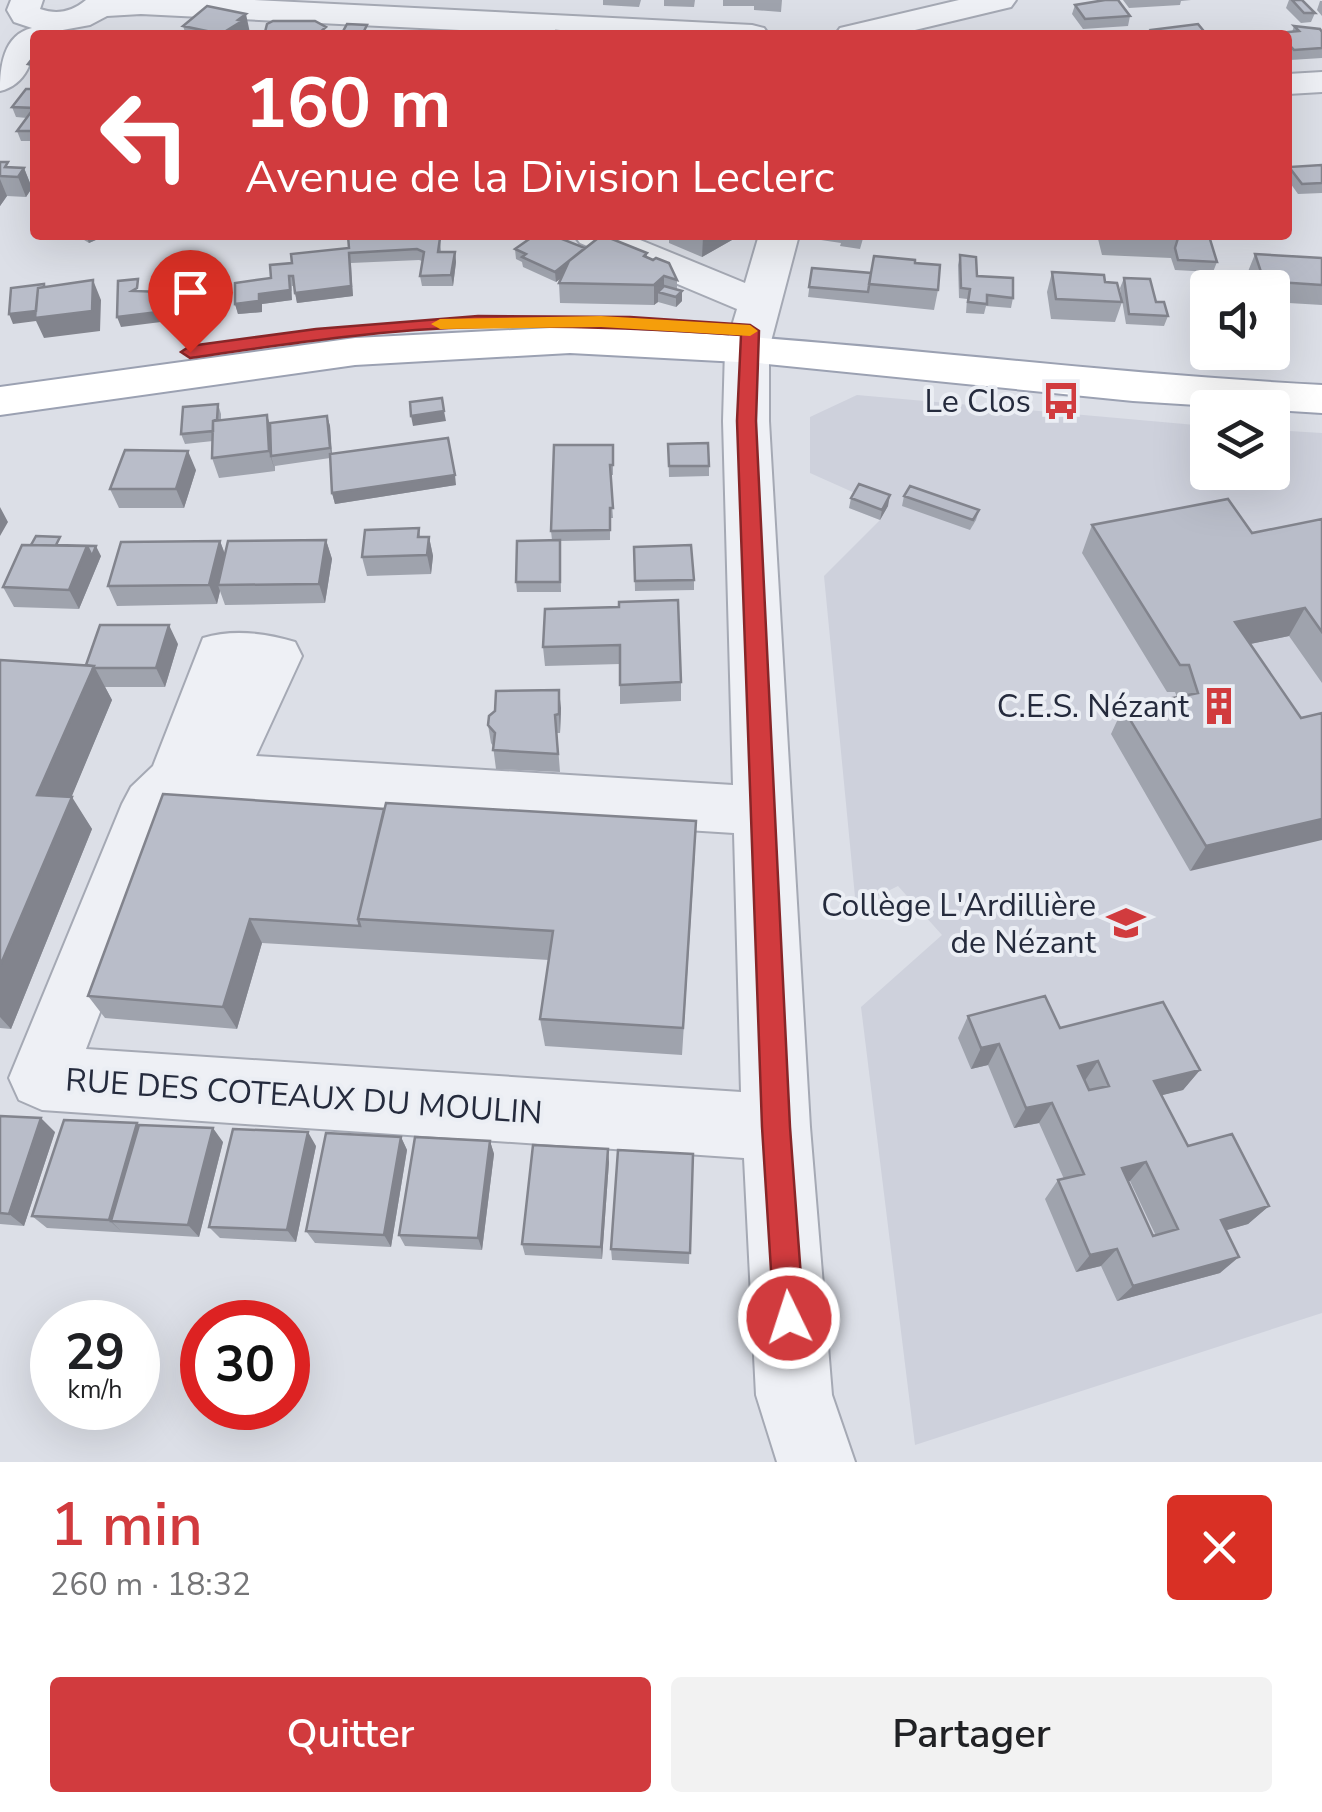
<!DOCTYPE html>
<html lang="fr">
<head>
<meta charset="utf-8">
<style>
  body { margin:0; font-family:"Nunito Sans",sans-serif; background:#f2f2f2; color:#202124; height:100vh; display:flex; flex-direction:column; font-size:38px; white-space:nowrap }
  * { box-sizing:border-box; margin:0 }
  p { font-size:32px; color:#757577 }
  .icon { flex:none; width:55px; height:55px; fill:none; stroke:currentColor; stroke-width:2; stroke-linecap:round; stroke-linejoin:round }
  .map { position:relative; height:1462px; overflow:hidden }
  .panel { display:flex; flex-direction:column; background:#fff; flex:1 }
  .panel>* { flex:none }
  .top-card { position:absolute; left:30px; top:30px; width:1262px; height:210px; border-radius:10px; box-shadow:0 10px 40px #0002; background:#d13b3e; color:#fff; overflow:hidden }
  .buttons { position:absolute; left:1190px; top:270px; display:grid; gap:20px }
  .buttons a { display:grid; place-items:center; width:100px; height:100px; border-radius:10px; background:#fff; box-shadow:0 10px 40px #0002; font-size:50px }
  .speed { position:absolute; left:30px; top:1300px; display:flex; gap:20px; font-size:50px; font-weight:700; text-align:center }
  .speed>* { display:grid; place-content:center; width:130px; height:130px; border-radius:50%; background:#fff; box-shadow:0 10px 40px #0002; line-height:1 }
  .speed small { font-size:25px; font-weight:400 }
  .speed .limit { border:15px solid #d22; background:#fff; color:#111 }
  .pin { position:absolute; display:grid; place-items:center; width:85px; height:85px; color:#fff; margin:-102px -42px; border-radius:50% 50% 50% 0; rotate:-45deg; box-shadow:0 0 10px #0007 }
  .pin .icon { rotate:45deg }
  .me { position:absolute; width:110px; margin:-55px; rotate:356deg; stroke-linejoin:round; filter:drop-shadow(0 0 8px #0008) }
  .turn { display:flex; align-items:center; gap:35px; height:210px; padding:0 50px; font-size:45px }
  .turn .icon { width:130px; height:130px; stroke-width:2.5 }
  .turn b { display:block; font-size:70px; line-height:85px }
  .round { display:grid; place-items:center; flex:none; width:105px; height:105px; border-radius:10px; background:#f2f2f2 }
  .overview { display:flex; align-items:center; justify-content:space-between; height:170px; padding:0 50px }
  h1 { font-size:60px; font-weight:600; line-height:75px; color:#d13b3e }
  .action { display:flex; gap:20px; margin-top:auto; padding:20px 50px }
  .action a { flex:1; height:115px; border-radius:10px; background:#d13b3e; color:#fff; font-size:40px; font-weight:600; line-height:115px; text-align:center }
  .action a+a { background:#f2f2f2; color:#202124 }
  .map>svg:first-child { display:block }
  .built { fill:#ced1dc }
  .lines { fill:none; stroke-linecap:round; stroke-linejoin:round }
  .minor-casing { stroke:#a5a9b4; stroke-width:4 }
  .major-casing { stroke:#9ba1b2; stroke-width:4 }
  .minor { fill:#eef0f5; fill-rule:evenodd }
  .major { fill:#fff; fill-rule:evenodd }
  .wall { fill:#9fa3ad; fill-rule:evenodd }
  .shaded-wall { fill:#82848d }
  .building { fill:#b9bdc9; stroke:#82848d; stroke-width:2.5; fill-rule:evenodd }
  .route { fill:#d13b3e; stroke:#882628; stroke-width:2.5 }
  .slow { fill:#f59e0b }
  .labels { text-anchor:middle; stroke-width:8; stroke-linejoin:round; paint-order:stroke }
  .poi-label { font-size:32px; fill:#252b3d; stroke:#ebeef4; text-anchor:end }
  .street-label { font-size:32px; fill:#252b3d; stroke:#ebeef4 }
</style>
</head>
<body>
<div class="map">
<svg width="1322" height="1462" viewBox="0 0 1322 1462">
  <rect width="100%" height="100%" fill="#dcdfe7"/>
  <path class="built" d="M857,395L1207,426L1208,472H1272L1273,430L1322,433V1313L915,1445L861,1007L942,935L898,886L856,907L824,576L880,520L849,508L857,494L810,473V417Z"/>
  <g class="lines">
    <g class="minor-casing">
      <path id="minor" d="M11,0H43L40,9C57,15 72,12 86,0H254L752,25L764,28L769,35H558L141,14L107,16L90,25L35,35C35,59 26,85 0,91C0,67 3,35 32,28L14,22L7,10Z
        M959,0H1016L1011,7L894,35H835L840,28Z
        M1322,72V92L1288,94V74Z
        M574,235H628L745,283L759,235H799L769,349V421L810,1127L832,1395L855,1462H777L756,1395L744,1158L42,1110L19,1100L9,1078L122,804L131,787L153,766L203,638C232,629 266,633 295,642L302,656L256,756L733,785L723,421L725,349L737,309L580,243ZM193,799L734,833L741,1092L86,1049L174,818Z"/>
    </g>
    <g class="major-casing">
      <path id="major" d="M570,327C822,335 1071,372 1322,385V413L1133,401L758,363L570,353L355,365L0,415V387L355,338Z"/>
    </g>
    <use href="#minor" class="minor"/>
    <use href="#major" class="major"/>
  </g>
  <path class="wall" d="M603,0H641L639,7L603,5Z
    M664,0H695L694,7L664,6Z
    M723,0H782L781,12L754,10V6H723Z
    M1123,0H1191L1181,1L1180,5L1129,8Z
    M1289,0H1302L1315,13L1311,22L1301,23L1286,8Z
    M1320,1H1322V16L1317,10Z
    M1075,5L1130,16L1128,26L1083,29L1072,14Z
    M183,26L250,33L248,35H186Z
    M1294,26L1322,32V58L1290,60L1288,57V35H1277L1278,33L1292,32Z
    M35,55V82L28,64Z
    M35,89V141H21L17,131L27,118L16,117L12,107Z
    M0,162L11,168H24L32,188L26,197L7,196L0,206Z
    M1322,165V193L1298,194L1288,180L1289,167Z
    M76,235H107L89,243Z
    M664,235H732V240L702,257L669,243V237Z
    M822,235H864L860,249L840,246L841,243L821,240Z
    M1097,235H1177L1217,262L1213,272L1175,270L1171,258L1102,255Z
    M440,238L441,252H455L456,262L453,286H422L420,276L422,261L419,260L351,263L353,296L297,303L294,286H292V300L262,304V312L238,314L235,304L292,263L349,248Z
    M585,248L647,253V258L677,280V289L682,291V301L676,307L658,302L654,305L560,303L559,283L561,278L556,282L523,267L522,262L516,259L515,249Z
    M1255,254L1322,258V305L1272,302V288H1252L1247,274Z
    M960,255L977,276L1013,298L1011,308L986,306L984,314L966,313L967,299L959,298L958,265Z
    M915,263L938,290L934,310L808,297L812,268L871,273Z
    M209,267L212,277L214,315L184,319L180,296L172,297L169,287Z
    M1052,272L1105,282L1122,302L1115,322L1051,319L1047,292Z
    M1124,278L1156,302L1168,316L1164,326L1126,324L1120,288Z
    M1202,290H1208V331L1198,300Z
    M218,404L221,414V420L270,424L327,416L330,426L332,454L456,485L335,504L332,493L330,458L275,466V471L219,478L212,458L213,441L185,444L181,434Z
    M668,444L709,466V476L669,477Z
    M613,445V475H610L613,518H610V540L560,541L561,592H517L516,582L552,540L551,531Z
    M196,470L184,508H119L110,489Z
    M904,496L979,510L976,520L970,530L902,506Z
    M851,498L888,506L880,520L849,508Z
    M1322,519V683L1289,636L1250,644L1301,718L1190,871L1111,734L1123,708L1177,697L1175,692H1167L1082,553L1092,525L1252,533Z
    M419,528L420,537H429L433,556L431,574L367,576L362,557Z
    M326,540L332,559L325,603L225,605L220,591L217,604L117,606L108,586L220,541L225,554Z
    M64,545L101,556L79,609L14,607L3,587Z
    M634,547L694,580V590L635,591Z
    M619,607L681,682V701L620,704V664L545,666L543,647Z
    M178,644L165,687H105L112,700L71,797L92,829L11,1029L0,1028V660L86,665Z
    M561,708L560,733H557L560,772L496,769L493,746L491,743L488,725L495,711Z
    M163,794L695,852L682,1055L545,1046L540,1019L549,960L262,943L237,1029L105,1018L88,996Z
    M968,1016L1060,1028L1200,1070L1183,1090L1162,1095L1188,1146L1269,1206L1248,1224L1226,1230L1220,1273L1117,1301L1101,1266L1076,1272L1045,1199L1058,1180L1064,1179L1039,1123L1014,1128L988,1065L971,1069L958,1038ZM1128,1181H1130L1156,1236H1153Z
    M0,1116L55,1132L24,1226L0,1224Z
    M137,1123L139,1126L223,1142L199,1237L47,1228L32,1216Z
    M401,1137L407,1150L391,1247L315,1243L306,1231Z
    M490,1141L494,1154L482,1250L405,1246L399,1235Z
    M316,1146L296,1242L220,1238L209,1227Z
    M693,1154L689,1264L612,1260L611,1249Z
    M609,1162L602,1259L525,1255L522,1244Z"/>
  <path class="shaded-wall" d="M246,14L250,33L248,35H222Z
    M24,168L32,188L26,197L18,177Z
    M0,179L7,196L0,206Z
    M86,235H107L89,243Z
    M224,235H237V238L226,240Z
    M707,235H732V240L702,257L703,237Z
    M585,249L586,259L556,282L555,272Z
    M455,252L456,262L453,286L451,275Z
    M349,253L353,296L297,303L295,293Z
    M209,267L212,277L214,315L184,319L180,309Z
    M289,276L292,300L262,304V312L238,314L235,304L259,294Z
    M664,276V293L658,292V302L654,305V285Z
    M93,280L101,300L100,331L44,338L36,321L13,324L9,314L44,284L48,294Z
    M682,291V301L676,307V297Z
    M165,292L168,302L169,321L121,327L117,317Z
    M444,411L446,421L413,426L411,416Z
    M267,415L273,434L271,456L275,471L269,451Z
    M327,416L330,426L332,458L330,448Z
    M188,451L196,470L184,508L176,489Z
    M455,475L456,485L335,504L332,493Z
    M890,495L888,506L880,520L882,510Z
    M0,507L8,522L0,536Z
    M429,537L433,556L431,574L427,555Z
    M326,540L332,559L325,603L319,584Z
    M220,541L227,560L218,585L220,591L217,604L209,585Z
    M87,546H96L101,556L79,609L69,590Z
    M1305,608L1289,636L1221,650L1235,622Z
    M169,625L178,644L165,687L156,668Z
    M94,666L112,700L59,827L37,795Z
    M559,690L561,708L560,733L559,714Z
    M72,797L92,829L11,1029L0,1017V966Z
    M1322,819V840L1190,871L1206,846Z
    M250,919L262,943L237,1029L223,1007Z
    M999,1044L988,1065L971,1069L981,1048Z
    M1098,1061L1084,1082L1078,1066Z
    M1200,1070L1183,1090L1139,1101L1154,1081Z
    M1052,1103L1039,1123L1014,1128L1026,1108Z
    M41,1118L55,1132L24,1226L9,1214Z
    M137,1123L149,1137L111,1221L122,1232L109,1220Z
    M213,1128L223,1142L199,1237L188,1225Z
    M308,1132L316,1146L296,1242L287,1230Z
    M401,1137L407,1150L391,1247L384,1235Z
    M490,1141L494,1154L482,1250L478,1238Z
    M608,1149L609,1162L602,1259L601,1247Z
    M1146,1162L1130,1181L1107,1186L1122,1168Z
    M1269,1206L1248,1224L1203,1237L1221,1220Z
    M1117,1249L1101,1266L1076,1272L1090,1255Z
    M1239,1257L1220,1273L1117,1301L1133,1286Z"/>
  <path class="building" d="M1105,0H1118L1130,16L1085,19L1075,5Z
    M1292,0H1302L1315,13H1304Z
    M207,6L246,14L238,20L242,21L221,34L183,26Z
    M273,21H315L326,27L317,35H278L265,32L267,24Z
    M347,24L367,25L362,35H341Z
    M1198,24L1207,35H1155L1151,30Z
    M1294,26L1320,29L1322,32V48L1294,50L1288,44V35H1280L1278,33L1299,31Z
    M556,31L602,34V35H555Z
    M943,32L945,35H931L930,33Z
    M35,55V65L28,64Z
    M26,89H35V131H17L34,108L12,107Z
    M0,162H8L5,167L24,168L18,177L0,176Z
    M1322,165V183L1302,184L1289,167Z
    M426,235L440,238L438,252H455L451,275L420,276L424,252L417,249L349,253L351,286L295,293L293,276H289L290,290L259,294V301L235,304V283L271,278L270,265L292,263L291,254L349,248L348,236Z
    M535,235H552L585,248L555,272L522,257L526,254L515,249Z
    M602,235L647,253L644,256L653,260L656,258L669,263L677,280L664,276L654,285L559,283L569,261Z
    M1107,235H1177L1178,238Z
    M1177,235L1209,236L1217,262L1178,260L1175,248L1178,238Z
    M1255,254L1322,258V285L1264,281Z
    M960,255L976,257L977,276L1013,278V298L987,295V304L968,302L970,289L961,288Z
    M874,256L915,260V263L940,265L938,290L869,284Z
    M209,267L211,305L180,309L179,286L169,287V272Z
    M812,268L871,273L868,292L809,287Z
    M1052,272L1104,275L1105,282L1117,283L1122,302L1056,299Z
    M1124,278L1150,279L1156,302H1164L1168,316L1129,314Z
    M138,279L137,288L132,291L165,292L166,311L117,317L118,281Z
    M93,280L92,311L35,318L38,288Z
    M44,284V287L38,288L36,311L9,314L11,288Z
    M664,286L682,291L676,297L658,292Z
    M1202,290H1208V309Z
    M442,398L444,411L411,416L410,402Z
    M218,404L217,420L213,421V431L181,434L183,407Z
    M267,415L269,451L212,458L213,421Z
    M327,416L330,448L271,456L270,423Z
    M448,438L455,475L332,493L330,454Z
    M708,443L709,466H669L668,444Z
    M554,445H613V465H610L613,508H610V530L551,531Z
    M125,450L188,451L176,489H110Z
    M859,484L890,495L882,510L851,498Z
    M910,486L979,510L973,520L904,496Z
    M1228,499L1252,533L1322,519V632L1305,608L1235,622L1301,718L1322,713V819L1206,846L1123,708L1198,693L1189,665H1180L1092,525Z
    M419,528L418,537H429L427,555L362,557L365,530Z
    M36,536L60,537L56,545L96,546L92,556L87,546L31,545Z
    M326,540L319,584L218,585L228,541Z
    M560,540V582H516L517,541Z
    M220,541L209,585L108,586L121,542Z
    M22,545L87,546L69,590L3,587Z
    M691,545L694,580L635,581L634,547Z
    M678,600L681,682L620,685V645L543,647L545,609L619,607V602Z
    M100,625H169L156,668H93L94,666L86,665Z
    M0,660L94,666L37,795L72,797L0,966Z
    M559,690V714L555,715L558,754L493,750L495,733L488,725L489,716L495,711L496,691Z
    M163,794L384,809L358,919L360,926L250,919L223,1007L88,996Z
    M386,803L696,821L683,1028L540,1019L553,931L358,919Z
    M1045,996L1060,1028L1163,1002L1200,1070L1154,1081L1188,1146L1232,1134L1269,1206L1221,1220L1239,1257L1133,1286L1117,1249L1090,1255L1058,1180L1084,1174L1052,1103L1026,1108L999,1044L981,1048L968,1016ZM1098,1061L1109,1086L1089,1090L1078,1066ZM1146,1162L1178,1229L1153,1236L1122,1168Z
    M0,1116L41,1118L9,1214L0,1213Z
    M64,1120L137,1123L109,1220L32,1216Z
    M139,1125L213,1128L188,1225L111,1221Z
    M233,1129L308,1132L287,1230L209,1227Z
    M326,1133L401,1137L384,1235L306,1231Z
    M415,1137L490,1141L478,1238L399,1235Z
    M533,1145L608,1149L601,1247L522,1244Z
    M618,1150L693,1154L690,1253L611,1249Z"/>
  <path class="route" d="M478,316L630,317L750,325L759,331L756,421L790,1127L804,1318L800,1329L789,1334L778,1329L774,1318L762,1127L737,421L741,335C654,329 567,325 480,327C383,329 286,344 190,358L181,352L190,346L316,329Z"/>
  <path class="slow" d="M601,316L750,325L758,331L750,336L601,327L440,329L431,324L440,319Z"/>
  <defs>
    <g id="bus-bare" transform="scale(3)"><path d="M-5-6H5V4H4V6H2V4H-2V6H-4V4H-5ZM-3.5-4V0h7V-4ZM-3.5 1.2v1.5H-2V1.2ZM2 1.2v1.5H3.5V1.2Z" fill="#d13b3e" stroke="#ebeef4" stroke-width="2.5" paint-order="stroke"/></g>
    <g id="building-bare" transform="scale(3)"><path d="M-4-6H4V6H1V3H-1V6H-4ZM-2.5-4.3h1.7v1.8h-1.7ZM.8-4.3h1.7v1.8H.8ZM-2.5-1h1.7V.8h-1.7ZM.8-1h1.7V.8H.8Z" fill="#d13b3e" stroke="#ebeef4" stroke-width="2.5" paint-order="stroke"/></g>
    <g id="school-bare" transform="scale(3)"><path d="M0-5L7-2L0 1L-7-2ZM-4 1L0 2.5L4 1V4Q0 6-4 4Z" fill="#d13b3e" stroke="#ebeef4" stroke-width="2.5" paint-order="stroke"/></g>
  </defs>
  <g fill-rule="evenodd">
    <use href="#bus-bare" x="1061" y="401"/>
    <use href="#building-bare" x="1219" y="706"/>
    <use href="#school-bare" x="1126" y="923"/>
  </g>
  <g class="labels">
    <g class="poi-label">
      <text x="1031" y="412">Le Clos</text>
      <text x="1189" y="717">C.E.S. Nézant</text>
      <text x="1096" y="916">Collège L'Ardillière<tspan x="1096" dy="37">de Nézant</tspan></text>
    </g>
    <g class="street-label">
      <text transform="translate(304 1096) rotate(4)" y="11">RUE DES COTEAUX DU MOULIN</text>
    </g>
  </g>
</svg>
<div class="buttons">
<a><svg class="icon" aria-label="sound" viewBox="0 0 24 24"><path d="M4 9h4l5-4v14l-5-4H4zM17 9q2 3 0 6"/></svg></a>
<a><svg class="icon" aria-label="layers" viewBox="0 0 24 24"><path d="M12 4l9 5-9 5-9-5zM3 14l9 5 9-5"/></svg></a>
</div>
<div class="speed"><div>29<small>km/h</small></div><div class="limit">30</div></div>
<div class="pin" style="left:190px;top:352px;background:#d93025"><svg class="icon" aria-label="arrive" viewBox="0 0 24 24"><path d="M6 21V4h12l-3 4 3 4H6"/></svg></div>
<svg class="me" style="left:789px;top:1318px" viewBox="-20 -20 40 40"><circle r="17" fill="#d13b3e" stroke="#fff" stroke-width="3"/><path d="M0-11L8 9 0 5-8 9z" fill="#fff"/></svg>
<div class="top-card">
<div class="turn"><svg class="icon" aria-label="left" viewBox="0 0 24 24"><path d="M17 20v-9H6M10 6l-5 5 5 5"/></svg><div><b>160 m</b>Avenue de la Division Leclerc</div></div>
</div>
</div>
<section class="panel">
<div class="overview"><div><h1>1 min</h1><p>260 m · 18:32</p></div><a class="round" style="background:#d93025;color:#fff"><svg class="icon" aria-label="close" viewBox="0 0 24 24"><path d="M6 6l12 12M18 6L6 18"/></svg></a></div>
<div class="action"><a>Quitter</a><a>Partager</a></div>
</section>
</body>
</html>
